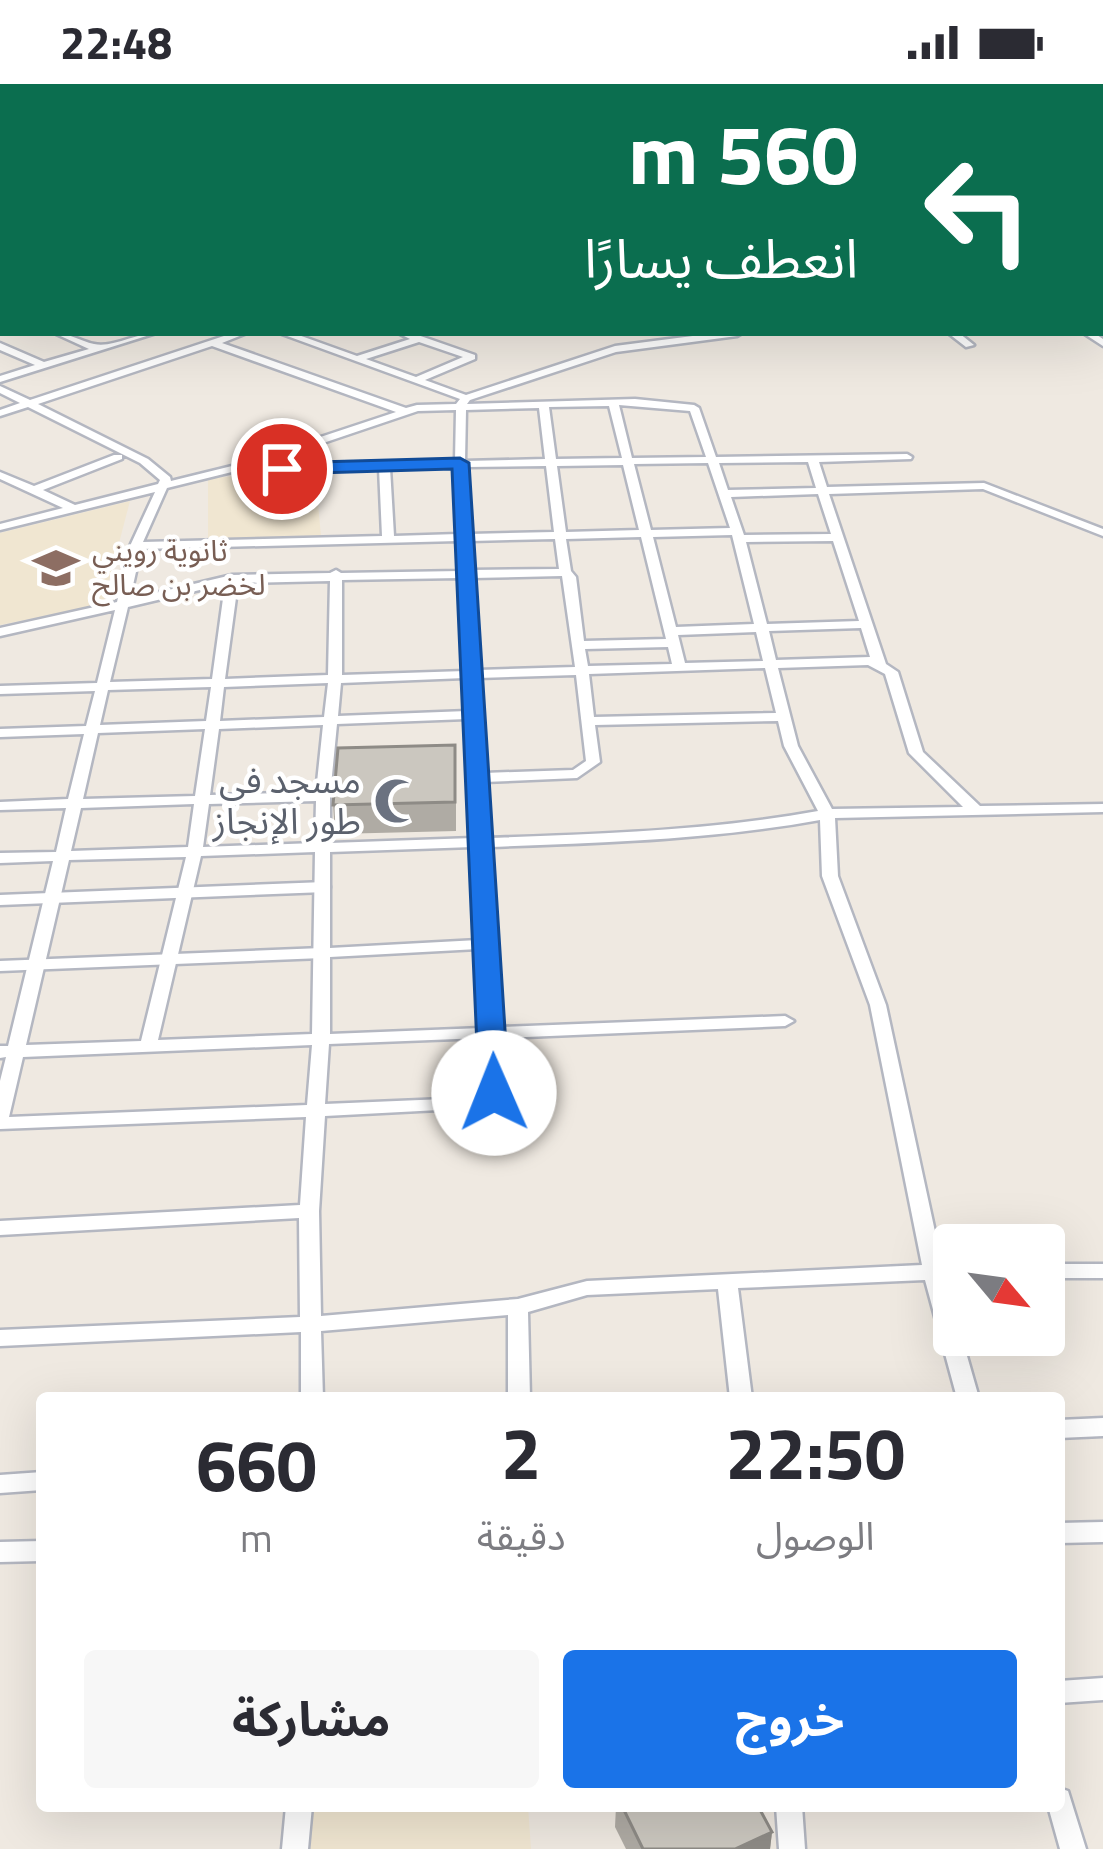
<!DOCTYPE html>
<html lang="ar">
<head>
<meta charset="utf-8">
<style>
  body { margin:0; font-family:"Titillium Web","Noto Sans Arabic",sans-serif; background:#f7f7f7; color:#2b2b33; direction:rtl; height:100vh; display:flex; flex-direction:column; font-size:45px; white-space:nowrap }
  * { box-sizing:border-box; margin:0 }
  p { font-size:39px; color:#7c7c81 }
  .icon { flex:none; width:66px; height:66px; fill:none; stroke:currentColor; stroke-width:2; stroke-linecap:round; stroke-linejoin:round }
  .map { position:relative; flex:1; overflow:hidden; direction:ltr }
  .side { position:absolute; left:36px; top:1308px; width:1029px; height:420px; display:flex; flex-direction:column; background:#fff; border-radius:12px; box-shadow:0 12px 48px #0002; direction:rtl }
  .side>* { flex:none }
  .hud { position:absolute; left:0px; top:0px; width:1104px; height:252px; box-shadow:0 12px 48px #0002; direction:rtl; background:#0b6e4f; color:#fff; overflow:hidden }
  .needle { width:78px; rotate:119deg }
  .buttons { position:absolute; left:933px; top:1140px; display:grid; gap:24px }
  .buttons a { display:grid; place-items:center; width:132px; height:132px; border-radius:12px; background:#fff; box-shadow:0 12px 48px #0002; font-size:60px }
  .pin { position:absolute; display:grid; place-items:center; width:102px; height:102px; color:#fff; margin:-51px; border:6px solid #fff; border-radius:50%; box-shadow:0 3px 12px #0007 }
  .me { position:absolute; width:132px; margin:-66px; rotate:359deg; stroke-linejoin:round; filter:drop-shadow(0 0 9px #0008) }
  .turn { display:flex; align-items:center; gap:42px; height:252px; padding:0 48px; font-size:54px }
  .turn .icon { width:156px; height:156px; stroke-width:2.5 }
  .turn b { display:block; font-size:84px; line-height:102px }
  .eta { display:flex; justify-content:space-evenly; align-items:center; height:204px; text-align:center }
  .eta b { font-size:72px; font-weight:700; line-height:84px }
  .cta { display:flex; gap:24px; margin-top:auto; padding:24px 48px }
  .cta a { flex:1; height:138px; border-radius:12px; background:#1a73e8; color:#fff; font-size:48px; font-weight:700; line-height:138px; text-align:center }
  .cta a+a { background:#f7f7f7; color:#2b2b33 }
  .status { display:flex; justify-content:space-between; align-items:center; height:84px; padding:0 60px; background:#fff; direction:ltr }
  .status svg { height:33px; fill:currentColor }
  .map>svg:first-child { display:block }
  .education { fill:#f0e6d1 }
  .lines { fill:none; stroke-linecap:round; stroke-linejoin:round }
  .stream { stroke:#75cff0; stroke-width:3 }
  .pedestrian-casing { stroke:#b4b7c1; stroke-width:15 }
  .minor-casing { stroke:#b4b7c1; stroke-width:5 }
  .pedestrian { stroke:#fff; stroke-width:10 }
  .minor { fill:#fff; fill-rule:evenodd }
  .wall { fill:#afaba4 }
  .shaded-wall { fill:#8e8b86 }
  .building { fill:#cbc7bf; stroke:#8e8b86; stroke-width:3 }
  .route { fill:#1a73e8; stroke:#114b97; stroke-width:3 }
  .labels { text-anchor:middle; stroke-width:9; stroke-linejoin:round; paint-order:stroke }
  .far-education-label { font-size:30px; fill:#785e54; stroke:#fff; text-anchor:start }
  .worship-label { font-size:36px; fill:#5b616d; stroke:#fff; text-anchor:end }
</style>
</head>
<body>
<div class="status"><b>22:48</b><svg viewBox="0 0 49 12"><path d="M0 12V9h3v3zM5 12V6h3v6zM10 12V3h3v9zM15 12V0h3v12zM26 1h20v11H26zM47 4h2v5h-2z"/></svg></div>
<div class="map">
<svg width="1103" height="1765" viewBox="0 0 1103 1765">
  <rect width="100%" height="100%" fill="#efe9e1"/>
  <path class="education" d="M315,388L321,452L208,455V394Z
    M130,417L103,520L0,541V449Z
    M314,1722H528L531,1765H310Z"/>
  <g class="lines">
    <path class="stream" d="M258,0L281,3"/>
    <g class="pedestrian-casing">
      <path id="pedestrian" d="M0,816L325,803
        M0,882L322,869"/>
    </g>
    <g class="minor-casing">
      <path id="minor" d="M3,4V9L0,10V5Z
        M0,42H3V46H0Z
        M0,67H3V71H0Z
        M0,109H3V113H0Z
        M1101,113H1103V117H1101Z
        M1101,132H1103V136H1101Z
        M0,143H3V148H0Z
        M1101,155H1103V159H1101Z
        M1103,177V183L1101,184V178Z
        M0,179L3,180V187L0,186Z
        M0,203L3,204V211L0,210Z
        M1101,203L1103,204V211L1101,210Z
        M0,228H3V234H0Z
        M54,249C70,249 80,257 94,260C113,264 136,249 156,249L0,298V292L35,281L0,266V259L44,278L89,265Z
        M233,249H247L222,259L406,324L417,321L456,320L460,315L279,249H293L357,272L410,255L398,249H412L475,271V275L425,296L466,311L615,262L716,249H742L737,252L616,268L470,316L467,320L635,315L694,321L699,324L716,373L907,370L912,373L911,375L819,378L827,403L984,399L1103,445V452L983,405L829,410L886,580L898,588L923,668L980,722L1103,720V728L835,734L838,792L886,921L942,1180H954V1194L945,1195L954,1226V1251H961L979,1314H957L925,1196L738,1204L752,1314H730L718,1205L587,1211L528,1228L530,1314H508V1231L321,1247L323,1314H301V1248L0,1262V1246L300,1233L299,1134L0,1151V1137L300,1121L306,1033L0,1045V997L6,973L0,974V962H8L53,777L0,779V769L56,768L66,724L0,726V718L68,715L84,650L0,653V645L86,642L95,607L0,610V602L97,599L115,526L0,552V544L117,518L130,462L155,408L0,446V440L63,424L0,395V388L34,402L114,371H122V375L43,406L75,421L158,400L160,396L140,379L28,323L0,332V326L20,319L0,309V302L30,316ZM419,258L463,273L416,293L366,275ZM212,262L396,328L236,381L171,397L170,393L148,375L38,320ZM619,321L690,327L706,373L632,374ZM609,322L622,374L556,375L549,323ZM539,324L545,375L465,377L466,326ZM456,326L455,377L261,380L418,327ZM808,378L816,404L728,406L719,379ZM708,379L730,444L651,446L634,380ZM623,381L639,446L566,448L557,382ZM546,382L554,448L470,450L466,383ZM455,383L458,450L394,452L390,384ZM248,384L253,386L379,384L382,452L143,458L167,404ZM818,410L831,450L744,451L731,413ZM732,451L754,540L676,543L653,453ZM641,453L666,555L584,557L576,493L571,487L566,455ZM555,455L559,485L472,486L470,457ZM458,457L460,487L341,489L336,486L330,489L232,491L130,515L141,465ZM833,457L859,537L767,540L746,458ZM562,492L575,583L478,586L472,494ZM460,494L465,587L342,591V496ZM330,497L328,591L225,595L238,499ZM225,500L212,595L110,598L128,523ZM861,544L870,573L776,576L769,547ZM756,548L763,577L685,579L678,551ZM668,563L672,580L588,582L585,565ZM868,581L885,590L909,669L963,723L832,725L798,662L778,584ZM765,584L776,629L594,633L589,590ZM576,591L586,677L573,686L484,689L478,594ZM465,594L467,627L338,632L341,599ZM328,599L324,633L220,637L224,603ZM211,603L206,637L100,641L108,606ZM467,635L473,754L330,759V712L337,640ZM778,637L784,662L818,727C709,747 599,750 488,754L484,698L577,694L600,678L595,641ZM323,641L316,708L210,711L219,645ZM205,645L195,712L83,715L98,649ZM316,717L315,759L203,763L209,720ZM194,720L188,763L71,767L81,724ZM820,736L822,792L870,921L922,1181L587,1197L518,1215L321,1232L319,1127L325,1032L477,1024L500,1013L503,1009L500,954L785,942L794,937L785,932L499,943L494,864L497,860L494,856L488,763C600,759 710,756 820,736ZM473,763L478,856L330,864V768ZM315,768L312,950L158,956L201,772ZM186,773L141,957L26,961L69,776ZM478,865L482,944L330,950V873ZM482,954L485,1006L468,1014L325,1020L329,960ZM312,961L307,1021L9,1033L23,973Z
        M948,249H959L974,261L966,263Z
        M1083,249H1094L1103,255V262Z
        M1044,1180H1103V1194H1044Z
        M1103,1334V1352L1059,1354V1336Z
        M42,1388V1406L0,1409V1391Z
        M1103,1438V1458L1059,1459V1439Z
        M42,1457V1477L0,1478V1458Z
        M1103,1594V1616L1059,1619V1597Z
        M1059,1704L1068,1707L1086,1765H1060L1048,1722H1059Z
        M286,1722H312L308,1765H282Z
        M776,1722H802L805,1765H779Z"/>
    </g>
    <use href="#pedestrian" class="pedestrian"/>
    <use href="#minor" class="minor"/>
  </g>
  <path class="wall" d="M456,689V747L335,750L333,721Z
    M616,1722H758L772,1748L770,1765H626L615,1743Z"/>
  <path class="shaded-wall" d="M772,1748L770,1765H735Z"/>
  <path class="building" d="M455,661V718L333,721L338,664Z
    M622,1722H758L772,1748L735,1765H643Z"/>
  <path class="route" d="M460,374L469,379L509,1009L494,1019L479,1009L452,385L282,390L273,385L282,379Z"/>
  <defs>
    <g id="school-bare" transform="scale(3.6)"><path d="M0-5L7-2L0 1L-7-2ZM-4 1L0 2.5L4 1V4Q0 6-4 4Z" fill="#8d6e63" stroke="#fff" stroke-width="2.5" paint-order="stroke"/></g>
    <g id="mosque-bare" transform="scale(3.6)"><path d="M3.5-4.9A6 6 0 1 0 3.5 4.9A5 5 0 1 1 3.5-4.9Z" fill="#6b7280" stroke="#fff" stroke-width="2.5" paint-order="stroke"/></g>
  </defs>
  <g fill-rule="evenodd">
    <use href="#school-bare" x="56" y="484"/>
    <use href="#mosque-bare" x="397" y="717"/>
  </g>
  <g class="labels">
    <g class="far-education-label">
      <text x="92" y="477">ثانوية رويني<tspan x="92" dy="34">لخضر بن صالح</tspan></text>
    </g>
    <g class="worship-label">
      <text x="361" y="709">مسجد في<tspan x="361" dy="41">طور الإنجاز</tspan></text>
    </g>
  </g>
</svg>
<div class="buttons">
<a><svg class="needle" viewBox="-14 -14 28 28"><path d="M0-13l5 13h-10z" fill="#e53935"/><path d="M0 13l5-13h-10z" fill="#7c7c81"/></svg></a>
</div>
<div class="pin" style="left:282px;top:385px;background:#d93025"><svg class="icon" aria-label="arrive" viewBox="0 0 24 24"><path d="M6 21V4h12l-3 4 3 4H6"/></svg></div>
<svg class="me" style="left:494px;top:1009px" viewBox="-20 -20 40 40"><circle r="19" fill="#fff"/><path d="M0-13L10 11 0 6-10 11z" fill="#1a73e8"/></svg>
<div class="hud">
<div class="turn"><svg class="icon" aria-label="left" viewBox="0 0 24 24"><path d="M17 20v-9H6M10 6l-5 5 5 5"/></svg><div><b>560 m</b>انعطف يسارًا</div></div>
</div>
<section class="side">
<div class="eta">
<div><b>22:50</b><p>الوصول</p></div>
<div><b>2</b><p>دقيقة</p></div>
<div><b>660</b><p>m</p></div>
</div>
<div class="cta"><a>خروج</a><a>مشاركة</a></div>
</section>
</div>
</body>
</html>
